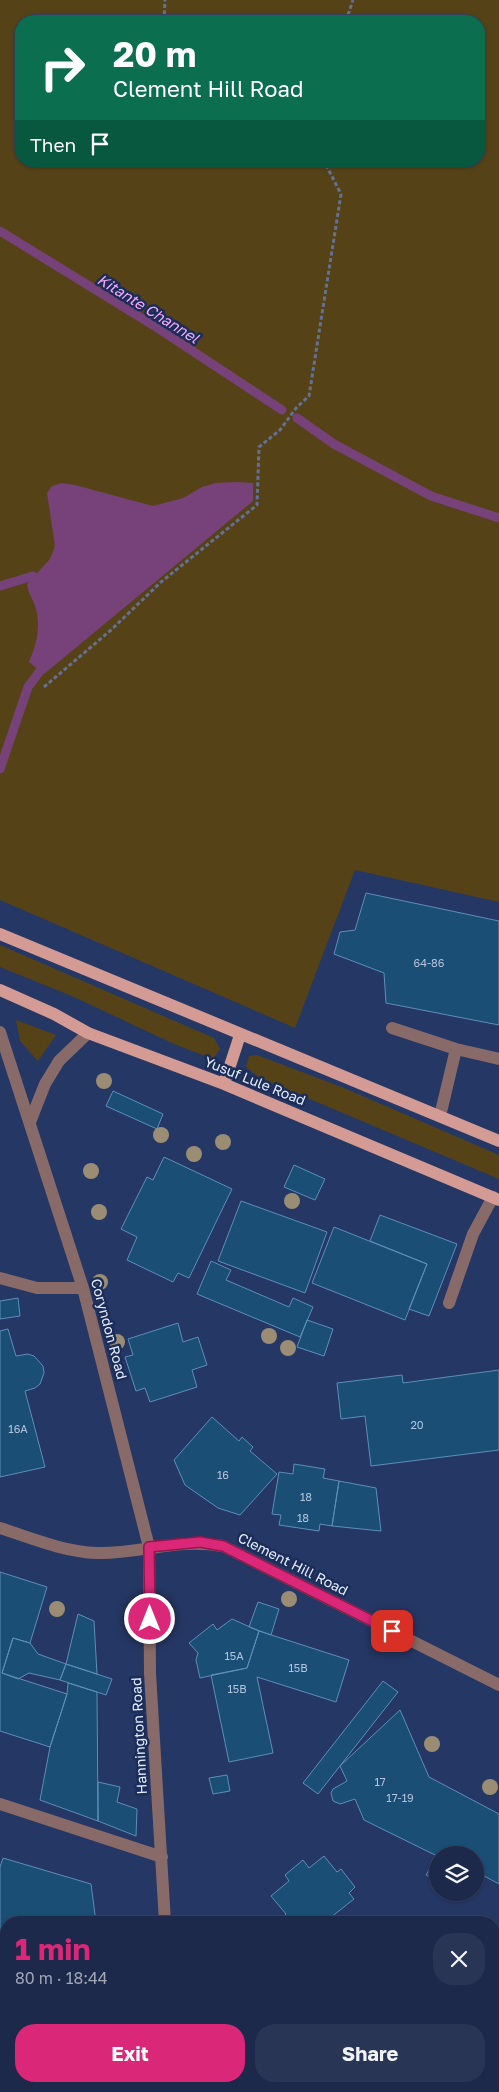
<!DOCTYPE html>
<html lang="en">
<head>
<meta charset="utf-8">
<style>
  body { margin:0; font-family:"Golos Text",sans-serif; background:#293555; color:#f1f3f6; height:100vh; display:flex; flex-direction:column; font-size:19px; white-space:nowrap }
  * { box-sizing:border-box; margin:0 }
  p { font-size:16px; color:#a0a6b5 }
  .icon { flex:none; width:28px; height:28px; fill:none; stroke:currentColor; stroke-width:2; stroke-linecap:round; stroke-linejoin:round }
  .map { position:relative; flex:1; overflow:hidden }
  .sheet { position:absolute; left:0px; top:1916px; width:500px; height:176px; display:flex; flex-direction:column; background:#1c294b; border-radius:20px 20px 0 0; box-shadow:0 1px 4px #0004,0 0 0 1px #3a4563 }
  .sheet>* { flex:none }
  .hud { position:absolute; left:15px; top:15px; width:470px; height:152px; border-radius:20px; box-shadow:0 1px 4px #0004,0 0 0 1px #3a4563; background:#0b6e4f; color:#fff; overflow:hidden }
  .controls { position:absolute; left:429px; top:1846px; display:grid; gap:10px }
  .controls a { display:grid; place-items:center; width:55px; height:55px; border-radius:50%; background:#1c294b; box-shadow:0 1px 4px #0004,0 0 0 1px #3a4563; font-size:25px }
  .pin { position:absolute; display:grid; place-items:center; width:42px; height:42px; color:#fff; margin:-21px; border-radius:10px; box-shadow:0 2px 8px #0006 }
  .me { position:absolute; width:55px; margin:-28px; rotate:0deg; stroke-linejoin:round; filter:drop-shadow(0 0 4px #0008) }
  .turn { display:flex; align-items:center; gap:18px; height:105px; padding:0 15px; font-size:22px }
  .turn .icon { width:65px; height:65px; stroke-width:2.5 }
  .turn b { display:block; font-size:35px; line-height:42px }
  .then { display:flex; align-items:center; height:48px; padding:0 15px; background:#0003; gap:10px; font-size:19px }
  .round { display:grid; place-items:center; flex:none; width:52px; height:52px; border-radius:20px; background:#293555 }
  .summary { display:flex; align-items:center; justify-content:space-between; height:85px; padding:0 15px }
  h1 { font-size:30px; font-weight:700; line-height:38px; color:#db2777 }
  .primary-button { display:flex; gap:10px; margin-top:auto; padding:10px 15px }
  .primary-button a { flex:1; height:58px; border-radius:20px; background:#db2777; color:#fff; font-size:20px; font-weight:700; line-height:58px; text-align:center }
  .primary-button a+a { background:#293555; color:#f1f3f6 }
  .map>svg:first-child { display:block }
  .green { fill:#554317; fill-rule:evenodd }
  .water { fill:#774279 }
  .lines { fill:none; stroke-linecap:round; stroke-linejoin:round }
  .stream { stroke:#774279; stroke-width:9 }
  .building { fill:#1a4e75; stroke:#5e8eb8 }
  .path { stroke:#627195; stroke-width:3; stroke-dasharray:4 2.5; stroke-linecap:butt }
  .lane { stroke:#886b68; stroke-width:12 }
  .street { stroke:#886b68; stroke-width:12 }
  .secondary { stroke:#b38681; stroke-width:12 }
  .primary { stroke:#d49b94; stroke-width:12 }
  .tree { fill:#9a8d74 }
  .route-casing { stroke:#8e194d; stroke-width:12 }
  .route { stroke:#db2777; stroke-width:9 }
  .labels { text-anchor:middle; stroke-width:5; stroke-linejoin:round; paint-order:stroke }
  .number-label { font-size:11px; fill:#b2c4db }
  .street-label { font-size:14px; fill:#e4ecfd; stroke:#1c2d59 }
  .water-label { font-size:15px; font-style:italic; fill:#f4a6f6; stroke:#1c2d59 }
</style>
</head>
<body>
<div class="map">
<svg width="499" height="2092" viewBox="0 0 499 2092">
  <rect width="100%" height="100%" fill="#253764"/>
  <path class="green" d="M0,0H499V902L355,870L295,1028L0,900ZM21,21H479V161H21Z
    M0,945L214,1038L220,1049L213,1059L174,1044L74,997L0,967Z
    M16,1020L56,1035L38,1061L20,1041Z
    M257,1055L344,1088L499,1155V1179L260,1078L246,1067L249,1056Z"/>
  <path class="water" d="M235,482L253,483V501L44,674L29,662C37,643 42,624 34,603C31,596 28,592 27,584L50,559L55,546L47,493L52,486L62,483L75,485L153,506L183,498L202,487L216,483Z"/>
  <g class="lines">
    <path class="stream" d="M0,231L156,327L282,410
      M297,418L334,444L431,496L499,518
      M0,586L33,576
      M0,769L28,687L40,671"/>
  </g>
  <path class="building" d="M366,893L499,921V1025L386,1003L384,973L334,954L340,932L355,930Z
    M113,1091L163,1114L157,1129L106,1106Z
    M164,1157L232,1189L189,1278L178,1273L173,1282L127,1260L137,1237L121,1229L147,1177L153,1180Z
    M294,1165L325,1179L315,1200L284,1187Z
    M241,1201L327,1232L305,1293L218,1261Z
    M380,1215L457,1244L429,1316L409,1309L427,1264L370,1241Z
    M334,1227L427,1264L405,1320L312,1283Z
    M211,1261L231,1270L226,1280L289,1307L293,1298L313,1307L300,1337L197,1294Z
    M18,1298L20,1316L0,1319V1301Z
    M307,1320L333,1329L324,1356L297,1347Z
    M178,1323L183,1342L198,1337L207,1365L192,1370L197,1387L150,1402L145,1388L136,1391L125,1357L133,1355L128,1339Z
    M8,1329L16,1356L28,1354L34,1356L43,1366L44,1373L40,1384L35,1388L25,1391L45,1467L0,1477V1331Z
    M499,1370V1450L371,1466L365,1416L341,1419L337,1383L402,1375L403,1383Z
    M212,1417L239,1441L242,1437L253,1447L250,1451L277,1474L240,1515L218,1508L185,1485L174,1460Z
    M294,1464L325,1469L323,1478L339,1481L332,1526L320,1524L319,1531L279,1525L281,1515L272,1514L279,1472L293,1474Z
    M339,1481L376,1488L381,1531L332,1526Z
    M0,1572L47,1587L30,1643L13,1638L2,1673L67,1694L50,1747L0,1731Z
    M258,1602L279,1609L271,1635L249,1627Z
    M78,1614L94,1621L97,1674L66,1664Z
    M232,1619L259,1631L247,1668L200,1678L196,1660L198,1653L189,1643L213,1624L217,1630Z
    M259,1631L349,1660L336,1702L257,1677L273,1753L229,1762L211,1675L247,1668Z
    M13,1638L30,1643L38,1654L66,1664L60,1680L29,1673L18,1679L2,1673Z
    M66,1664L112,1679L106,1695L60,1680Z
    M383,1681L398,1692L318,1794L303,1783Z
    M68,1683L97,1692L98,1821L40,1800L50,1747L67,1694Z
    M400,1710L429,1777L499,1814V1884L475,1871V1855H438V1881L426,1875L437,1856L364,1820L355,1799L340,1804L333,1801L331,1793L333,1789L347,1781L340,1766Z
    M227,1775L230,1791L213,1794L209,1778Z
    M98,1782L120,1787L117,1802L137,1809L136,1836L98,1821Z
    M324,1856L337,1872L341,1869L355,1887L349,1893L354,1899L325,1922H288L283,1917L286,1914L271,1896L289,1881L285,1875L303,1860L309,1868Z
    M3,1858L91,1884L96,1922H6V2042L0,2040V1867Z"/>
  <g class="lines">
    <path class="path" d="M164,21L165,0
      M346,21L353,0
      M44,687L111,630L161,582L257,505L259,447L280,430L297,407L309,396L341,194L324,161"/>
    <path class="lane" d="M392,1028L456,1049L499,1059
      M440,1116L456,1049
      M449,1303L473,1234L493,1197
      M143,2086L147,2092
      M195,2092L202,2086
      M296,2092L303,2086"/>
    <path class="street" d="M0,1032L83,1288L149,1547L150,1673L165,1922
      M30,1122L45,1084L59,1061L88,1033
      M0,1278L37,1288H83
      M0,1528C31,1538 64,1552 97,1553C141,1554 175,1538 223,1546L499,1685
      M0,1804L162,1857
      M317,2086L353,2092"/>
    <path class="secondary" d="M7,2086L16,2092"/>
    <path class="primary" d="M0,934L499,1141
      M0,990L54,1014L88,1033L224,1084L499,1200
      M224,1084L240,1035"/>
  </g>
  <g class="tree">
    <circle cx="104" cy="1081" r="8"/>
    <circle cx="161" cy="1135" r="8"/>
    <circle cx="223" cy="1142" r="8"/>
    <circle cx="194" cy="1154" r="8"/>
    <circle cx="91" cy="1171" r="8"/>
    <circle cx="292" cy="1201" r="8"/>
    <circle cx="99" cy="1212" r="8"/>
    <circle cx="100" cy="1282" r="8"/>
    <circle cx="269" cy="1336" r="8"/>
    <circle cx="117" cy="1342" r="8"/>
    <circle cx="288" cy="1348" r="8"/>
    <circle cx="289" cy="1599" r="8"/>
    <circle cx="57" cy="1609" r="8"/>
    <circle cx="432" cy="1744" r="8"/>
    <circle cx="490" cy="1787" r="8"/>
  </g>
  <g class="lines">
    <g class="route-casing">
      <path id="route" d="M150,1619L149,1547L200,1542L223,1546L392,1631"/>
    </g>
    <use href="#route" class="route"/>
  </g>
  <g class="labels">
    <g class="number-label">
      <text x="429" y="967">64-86</text>
      <text x="417" y="1429">20</text>
      <text x="18" y="1433">16A</text>
      <text x="223" y="1479">16</text>
      <text x="306" y="1501">18</text>
      <text x="303" y="1522">18</text>
      <text x="234" y="1660">15A</text>
      <text x="298" y="1672">15B</text>
      <text x="237" y="1693">15B</text>
      <text x="380" y="1786">17</text>
      <text x="400" y="1802">17-19</text>
    </g>
    <g class="street-label">
      <text transform="translate(255 1081) rotate(22)" y="5">Yusuf Lule Road</text>
      <text transform="translate(109 1329) rotate(75)" y="5">Coryndon Road</text>
      <text transform="translate(293 1564) rotate(27)" y="5">Clement Hill Road</text>
      <text transform="translate(139 1736) rotate(-93)" y="5">Hannington Road</text>
    </g>
    <g class="water-label">
      <text transform="translate(148 309) rotate(32)" y="5">Kitante Channel</text>
    </g>
  </g>
</svg>
<div class="controls">
<a><svg class="icon" aria-label="layers" viewBox="0 0 24 24"><path d="M12 4l9 5-9 5-9-5zM3 14l9 5 9-5"/></svg></a>
</div>
<div class="pin" style="left:392px;top:1631px;background:#d93025"><svg class="icon" aria-label="arrive" viewBox="0 0 24 24"><path d="M6 21V4h12l-3 4 3 4H6"/></svg></div>
<svg class="me" style="left:150px;top:1619px" viewBox="-20 -20 40 40"><circle r="17" fill="#db2777" stroke="#fff" stroke-width="3"/><path d="M0-11L8 9 0 5-8 9z" fill="#fff"/></svg>
<div class="hud">
<div class="turn"><svg class="icon" aria-label="right" viewBox="0 0 24 24"><path d="M7 20v-9h11M14 6l5 5-5 5"/></svg><div><b>20 m</b>Clement Hill Road</div></div>
<div class="then">Then<svg class="icon" aria-label="arrive" viewBox="0 0 24 24"><path d="M6 21V4h12l-3 4 3 4H6"/></svg></div>
</div>
<section class="sheet">
<div class="summary"><div><h1>1 min</h1><p>80 m · 18:44</p></div><a class="round"><svg class="icon" aria-label="close" viewBox="0 0 24 24"><path d="M6 6l12 12M18 6L6 18"/></svg></a></div>
<div class="primary-button"><a>Exit</a><a>Share</a></div>
</section>
</div>
</body>
</html>
